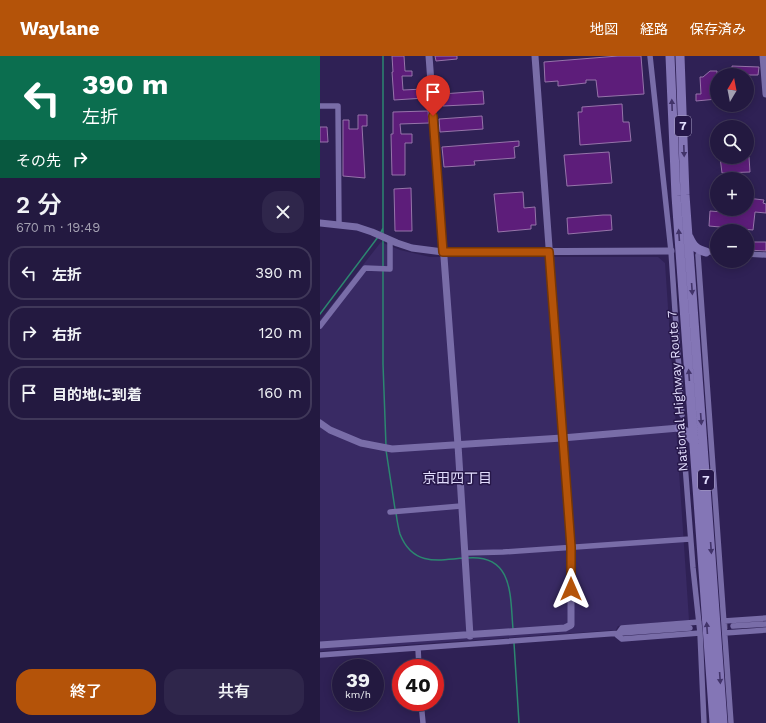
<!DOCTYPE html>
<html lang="ja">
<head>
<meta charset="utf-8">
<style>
  body { margin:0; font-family:"Work Sans","Noto Sans JP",sans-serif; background:#2f264b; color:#f1f3f6; height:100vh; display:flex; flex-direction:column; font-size:15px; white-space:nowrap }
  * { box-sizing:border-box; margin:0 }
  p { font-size:13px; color:#a3a0b1 }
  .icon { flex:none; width:22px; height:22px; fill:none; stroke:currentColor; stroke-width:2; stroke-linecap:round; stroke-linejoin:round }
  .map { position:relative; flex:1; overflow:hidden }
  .sheet { display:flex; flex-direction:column; background:#231940; width:320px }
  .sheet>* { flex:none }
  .guide { background:#0b6e4f; color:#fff; overflow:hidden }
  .needle { width:26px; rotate:10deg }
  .buttons { position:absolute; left:390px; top:12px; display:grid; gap:8px }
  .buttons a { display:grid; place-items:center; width:44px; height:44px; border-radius:50%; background:#231940; box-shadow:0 2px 10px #0003,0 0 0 1px #403859; font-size:20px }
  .speed { position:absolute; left:12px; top:603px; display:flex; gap:8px; font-size:20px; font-weight:700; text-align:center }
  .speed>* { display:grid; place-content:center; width:52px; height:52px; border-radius:50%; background:#231940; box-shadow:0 2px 10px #0003,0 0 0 1px #403859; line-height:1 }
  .speed small { font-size:10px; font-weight:400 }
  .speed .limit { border:6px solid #d22; background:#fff; color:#111 }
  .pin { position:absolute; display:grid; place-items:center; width:34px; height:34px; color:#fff; margin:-41px -17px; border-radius:50% 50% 50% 0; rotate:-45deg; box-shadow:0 0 4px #0007 }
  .pin .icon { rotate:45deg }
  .me { position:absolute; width:44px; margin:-22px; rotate:0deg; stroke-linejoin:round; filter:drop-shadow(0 0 3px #0008) }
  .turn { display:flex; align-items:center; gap:14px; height:84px; padding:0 16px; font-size:18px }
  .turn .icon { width:52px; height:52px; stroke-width:2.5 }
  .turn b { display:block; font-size:28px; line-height:34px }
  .then { display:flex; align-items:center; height:38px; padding:0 16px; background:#0003; gap:8px; font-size:15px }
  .round { display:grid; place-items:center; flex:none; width:42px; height:42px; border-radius:16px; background:#2f264b }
  .overview { display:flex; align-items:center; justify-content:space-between; height:68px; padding:0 16px }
  h1 { font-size:24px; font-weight:600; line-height:30px }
  .cta { display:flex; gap:8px; margin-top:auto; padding:8px 16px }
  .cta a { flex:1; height:46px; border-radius:16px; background:#b45309; color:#fff; font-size:16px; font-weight:600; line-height:46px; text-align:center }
  .cta a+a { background:#2f264b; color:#f1f3f6 }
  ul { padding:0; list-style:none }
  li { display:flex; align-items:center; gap:12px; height:54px; margin:0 8px 6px; padding:0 8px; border:2px solid #403859; border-radius:16px }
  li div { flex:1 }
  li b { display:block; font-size:15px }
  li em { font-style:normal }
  header { display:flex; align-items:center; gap:24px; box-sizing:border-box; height:56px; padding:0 20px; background:#b45309; color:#fff }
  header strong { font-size:19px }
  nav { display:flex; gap:22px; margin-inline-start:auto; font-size:14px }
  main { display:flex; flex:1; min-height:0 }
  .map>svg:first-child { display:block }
  .built { fill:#392a64 }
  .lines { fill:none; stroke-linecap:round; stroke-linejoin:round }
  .stream { stroke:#2c8770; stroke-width:1.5 }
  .building { fill:#5d1d7a; stroke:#9674aa }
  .minor-tunnel { stroke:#4a3d6e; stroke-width:5.5; stroke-dasharray:5.5 3; stroke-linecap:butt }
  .minor { stroke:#796da8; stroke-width:5.5 }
  .tertiary { stroke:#796da8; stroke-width:7 }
  .trunk { stroke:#8476b6; stroke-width:9 }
  .oneway { fill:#42346a }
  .route-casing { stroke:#753606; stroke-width:10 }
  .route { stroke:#b45309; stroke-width:7 }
  .labels { text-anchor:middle; stroke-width:3; stroke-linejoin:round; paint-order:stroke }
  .shield { fill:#261749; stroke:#aaa2c7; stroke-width:1 }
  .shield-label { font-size:12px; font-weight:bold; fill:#e2ddfd }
  .street-label { font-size:13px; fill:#e2ddfd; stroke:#261749 }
  .neighbourhood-label { font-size:14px; fill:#e2ddfd; stroke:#261749 }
</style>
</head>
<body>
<header>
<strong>Waylane</strong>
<nav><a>地図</a><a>経路</a><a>保存済み</a></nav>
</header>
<main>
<section class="sheet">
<div class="guide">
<div class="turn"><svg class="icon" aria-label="left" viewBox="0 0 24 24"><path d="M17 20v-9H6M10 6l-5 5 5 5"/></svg><div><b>390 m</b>左折</div></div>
<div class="then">その先<svg class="icon" aria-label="right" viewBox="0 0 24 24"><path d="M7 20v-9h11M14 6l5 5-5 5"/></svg></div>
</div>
<div class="overview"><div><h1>2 分</h1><p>670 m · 19:49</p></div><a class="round"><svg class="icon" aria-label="close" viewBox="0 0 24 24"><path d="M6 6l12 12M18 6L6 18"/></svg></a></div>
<ul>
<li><svg class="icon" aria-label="left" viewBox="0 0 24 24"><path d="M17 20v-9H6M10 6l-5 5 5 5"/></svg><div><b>左折</b></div><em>390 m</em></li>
<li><svg class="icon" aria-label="right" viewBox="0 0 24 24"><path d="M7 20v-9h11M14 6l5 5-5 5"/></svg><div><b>右折</b></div><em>120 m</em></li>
<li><svg class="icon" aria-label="arrive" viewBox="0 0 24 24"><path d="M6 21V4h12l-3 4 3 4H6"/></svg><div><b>目的地に到着</b></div><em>160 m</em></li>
</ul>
<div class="cta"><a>終了</a><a>共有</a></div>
</section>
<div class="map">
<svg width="446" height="667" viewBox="0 0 446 667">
  <rect width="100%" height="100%" fill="#2f2155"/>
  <path class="built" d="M61,186L80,194L110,201H338L345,207L369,564L298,570L296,574L0,595V264Z"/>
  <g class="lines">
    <path class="stream" d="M63,172V178
      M60,178L63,172V0
      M63,184V308L66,390
      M0,258L58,181
      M66,394L75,453
      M76,457C77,464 78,471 80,478C92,509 116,505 143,502
      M147,502C194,498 190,540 193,573
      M194,587L199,667"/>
  </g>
  <path class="building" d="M72,0H84L85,15H92V20H82L83,34L104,33L105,42L74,44L72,16H73Z
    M115,0H137V3L116,5Z
    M298,0H321L324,38L278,41L276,24H266V27L238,30V25L225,26L224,6Z
    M412,10L439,11L438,19H412Z
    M390,15H397V43L376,45V38H381L380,21H383Z
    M163,35L164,48L123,50L122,38Z
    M302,48L303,66H309L311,85L260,89L258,56H262V51Z
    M108,55L109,67L80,68L81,78H92V87H85V119H72L71,78H73V56Z
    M38,59H47V70H42L45,122L23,120V64H29V73H38Z
    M162,60L163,73L120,76L119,63Z
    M0,71H7L8,86H0Z
    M199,85V90L194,91L195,102L154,105L155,109L124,111L122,91Z
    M289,96L292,127L247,130L244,99Z
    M400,101H429L430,116L402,117Z
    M91,132L92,175H75L74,133Z
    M203,136L204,152L215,151L216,169H211V173L178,176L174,138Z
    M427,142L444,144L443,147L446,148V157L435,156L433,174L389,170L390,155L415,157L416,153H427Z
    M283,159H291L292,174L248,178L247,162Z
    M427,186H446V195L427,194Z"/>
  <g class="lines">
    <path class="minor-tunnel" d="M394,571L413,570"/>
    <path class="minor" d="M330,0L351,195L362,359
      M0,50H18L19,169
      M386,196H397
      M427,198L446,199
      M378,199L411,667
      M0,270L45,212L70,213V184
      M363,382L373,512L380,577L384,667
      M70,456L141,450
      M145,497L183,496L370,483
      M404,565L446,562
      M413,570L446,568
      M405,577L446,574
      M297,579L302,583L380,577
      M297,579L302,572L379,566
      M98,592L99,612
      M0,599L370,572
      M101,646L103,667"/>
    <path class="tertiary" d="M109,0L138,389L150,580
      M443,0L446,38
      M0,167L37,171L52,176L77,187L92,192L123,196L351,195
      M0,367L10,374L41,387L72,393L242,382L359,372
      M0,589L245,572L251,569V491L215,0"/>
    <path class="trunk" d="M350,0L356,140L394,667
      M360,0L365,139L403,667
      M369,181C373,190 376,193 386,196
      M359,372L366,376L374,386"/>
  </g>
  <defs><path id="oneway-solid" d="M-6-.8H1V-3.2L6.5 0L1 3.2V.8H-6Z"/></defs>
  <g class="oneway">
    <use href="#oneway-solid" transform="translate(352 49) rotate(-92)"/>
    <use href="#oneway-solid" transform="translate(364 95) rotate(88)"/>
    <use href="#oneway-solid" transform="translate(359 179) rotate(-94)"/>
    <use href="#oneway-solid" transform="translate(372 233) rotate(86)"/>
    <use href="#oneway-solid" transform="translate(369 319) rotate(-94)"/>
    <use href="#oneway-solid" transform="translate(381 363) rotate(86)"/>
    <use href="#oneway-solid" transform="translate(391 492) rotate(86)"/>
    <use href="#oneway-solid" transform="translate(387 572) rotate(-94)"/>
    <use href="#oneway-solid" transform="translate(400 622) rotate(86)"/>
  </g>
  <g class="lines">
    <g class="route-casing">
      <path id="route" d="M113,60L123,196H229L251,491V533"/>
    </g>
    <use href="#route" class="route"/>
  </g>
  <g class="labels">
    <g class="shield">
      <rect x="355" y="60" width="16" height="20" rx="3"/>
      <rect x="378" y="414" width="16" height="20" rx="3"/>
    </g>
    <g class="shield-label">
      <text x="363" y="74">7</text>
      <text x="386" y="428">7</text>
    </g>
    <g class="street-label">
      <text transform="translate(357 335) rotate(-94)" y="5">National Highway Route 7</text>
    </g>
    <g class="neighbourhood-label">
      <text x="137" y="427">京田四丁目</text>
    </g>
  </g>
</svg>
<div class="buttons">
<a><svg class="needle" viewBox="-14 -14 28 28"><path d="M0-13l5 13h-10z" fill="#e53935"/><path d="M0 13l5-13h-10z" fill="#a3a0b1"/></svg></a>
<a><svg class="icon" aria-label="search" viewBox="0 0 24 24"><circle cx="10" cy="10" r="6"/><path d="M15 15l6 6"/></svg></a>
<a>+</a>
<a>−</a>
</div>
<div class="speed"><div>39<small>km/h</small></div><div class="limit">40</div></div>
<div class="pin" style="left:113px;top:60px;background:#d93025"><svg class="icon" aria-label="arrive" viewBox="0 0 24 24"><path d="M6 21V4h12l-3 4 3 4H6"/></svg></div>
<svg class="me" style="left:251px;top:533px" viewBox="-20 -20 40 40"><path d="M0-17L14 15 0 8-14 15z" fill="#b45309" stroke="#fff" stroke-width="4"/></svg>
</div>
</main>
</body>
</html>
